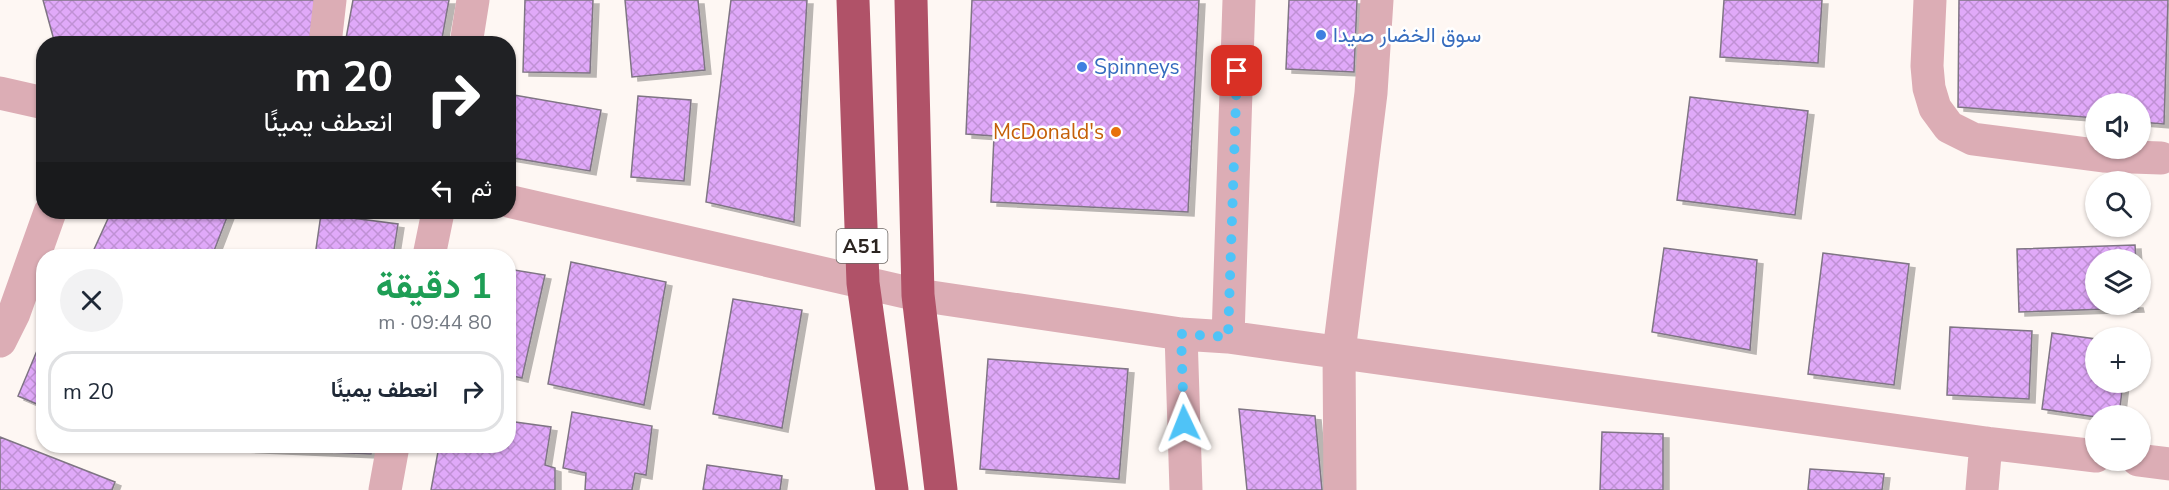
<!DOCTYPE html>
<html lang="ar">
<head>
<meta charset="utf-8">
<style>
  body { margin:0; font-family:"Nunito Sans",Vazirmatn,sans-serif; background:#f2f2f3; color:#1f2937; direction:rtl; height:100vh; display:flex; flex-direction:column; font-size:22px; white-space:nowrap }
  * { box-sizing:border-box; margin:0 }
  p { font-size:20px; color:#747a83 }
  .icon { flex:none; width:33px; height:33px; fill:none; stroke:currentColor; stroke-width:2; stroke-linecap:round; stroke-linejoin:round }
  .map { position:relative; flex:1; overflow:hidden; direction:ltr }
  .sheet { position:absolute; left:36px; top:249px; width:480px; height:204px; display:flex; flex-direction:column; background:#fff; border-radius:24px; box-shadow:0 2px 4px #0004; direction:rtl }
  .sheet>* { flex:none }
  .banner { position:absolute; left:36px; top:36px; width:480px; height:183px; border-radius:24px; box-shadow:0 2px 4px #0004; direction:rtl; background:#202124; color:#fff; overflow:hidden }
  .tools { position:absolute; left:2085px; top:93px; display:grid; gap:12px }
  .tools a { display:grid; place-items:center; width:66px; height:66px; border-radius:50%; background:#fff; box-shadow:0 2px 4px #0004; font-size:30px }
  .pin { position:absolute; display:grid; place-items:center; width:51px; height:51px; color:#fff; margin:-26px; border-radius:12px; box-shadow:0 3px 9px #0006 }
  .me { position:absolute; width:66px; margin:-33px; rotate:358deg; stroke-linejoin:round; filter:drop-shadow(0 0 4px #0008) }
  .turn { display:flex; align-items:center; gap:21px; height:126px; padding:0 24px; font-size:27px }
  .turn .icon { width:78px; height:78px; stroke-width:2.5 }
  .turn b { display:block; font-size:42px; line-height:51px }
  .then { display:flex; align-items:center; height:57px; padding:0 24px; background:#0003; gap:12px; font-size:22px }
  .round { display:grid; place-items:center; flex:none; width:63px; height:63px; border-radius:32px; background:#f2f2f3 }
  .overview { display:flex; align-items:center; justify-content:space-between; height:102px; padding:0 24px }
  h1 { font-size:36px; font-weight:700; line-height:45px; color:#1e9e55 }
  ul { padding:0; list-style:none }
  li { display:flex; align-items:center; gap:18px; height:81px; margin:0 12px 9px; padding:0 12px; border:3px solid #e0e1e3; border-radius:24px }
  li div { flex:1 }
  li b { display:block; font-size:22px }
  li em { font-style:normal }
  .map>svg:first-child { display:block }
  .building { fill:url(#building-cross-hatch); stroke:#7f7584; stroke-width:1.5; filter:url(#shadow) }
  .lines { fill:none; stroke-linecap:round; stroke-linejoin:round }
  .minor { stroke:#dcadb5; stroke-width:33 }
  .highway { stroke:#b05268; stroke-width:33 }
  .route { stroke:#4fc3f7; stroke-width:10; stroke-dasharray:0 18 }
  .shop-dot { fill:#3f7fe0; stroke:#fff; stroke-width:2 }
  .food-dot { fill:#e8710a; stroke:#fff; stroke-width:2 }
  .labels { text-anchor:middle; stroke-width:5; stroke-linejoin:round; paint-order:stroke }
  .shield { fill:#fff; stroke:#6b6663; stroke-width:1.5 }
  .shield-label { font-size:20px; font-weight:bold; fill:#2b2420 }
  .shop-label { font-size:21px; fill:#366cbe; stroke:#fff; text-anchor:start }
  .food-label { font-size:21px; fill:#c56008; stroke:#fff; text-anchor:end }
</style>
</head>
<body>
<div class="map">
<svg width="2169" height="490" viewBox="0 0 2169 490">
  <defs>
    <pattern id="building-cross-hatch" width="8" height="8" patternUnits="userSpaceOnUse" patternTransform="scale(1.5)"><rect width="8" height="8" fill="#e0a9f9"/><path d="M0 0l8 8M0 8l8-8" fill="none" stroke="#c091d5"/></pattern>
    <filter id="shadow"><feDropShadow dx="6" dy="4" stdDeviation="0" flood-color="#0004"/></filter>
  </defs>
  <rect width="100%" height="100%" fill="#fef7f3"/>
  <path class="building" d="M43,0H318L310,44H55Z
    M353,0H449L441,44H345Z
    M525,0H593L590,73L523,72Z
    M625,0H698L705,70L632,77Z
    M731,0H807L794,222L706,202Z
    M972,0H1199L1188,212L991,202L994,136L966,134Z
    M1289,0H1357L1354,72L1286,69Z
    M1724,0H1822L1818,63L1720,57Z
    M1959,0H2168L2164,124L2140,122V104H2096V118L1958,107Z
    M508,94L601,110L590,171L508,157Z
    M638,96L691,100L684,181L631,177Z
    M1690,97L1808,111L1795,215L1677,200Z
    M111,212H229L212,256H91Z
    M321,214L398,224L393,256H315Z
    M2135,245L2136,260H2096V304H2137L2138,308L2019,312L2017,249Z
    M1664,248L1757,260L1750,350L1652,332Z
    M1823,253L1909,264L1894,385L1808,374Z
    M571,262L666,282L644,405L548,384Z
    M508,269L545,275L522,378L508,375Z
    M733,299L802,310L782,428L713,414Z
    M1950,327L2032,331L2029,399L1947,395Z
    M2052,333L2096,339V382H2123L2119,416L2096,417L2042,409Z
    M44,334V407L18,396Z
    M988,359L1128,369L1119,479L980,469Z
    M1239,409L1315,416L1322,490H1247Z
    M572,412L652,426L646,475L635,473L632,490H585L586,473L563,468Z
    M508,421L551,427L545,465L555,468V490H431L439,446H508Z
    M1602,432L1663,434V490H1600Z
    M0,437L115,482L112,490H0Z
    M193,446H372L371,454Z
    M707,465L782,476L780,490H703Z
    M1810,469L1884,474L1882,490H1808Z"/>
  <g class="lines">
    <path class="minor" d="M1930,0L1927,66L1929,88L1935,108L1949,127L1973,139L2103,156L2161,158
      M325,44L330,0
      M466,44L473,0
      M0,93L44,103
      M508,201L918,295L1181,334L1228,337L1986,443L2096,456
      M429,256L438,212
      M1181,334L1186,490
      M1228,337L1239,0
      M0,341L14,313L50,212
      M2138,460L2169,464
      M385,490L393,446
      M1340,490L1339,352L1371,93L1377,0
      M1982,490L1986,443"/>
    <path class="highway" d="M853,0L863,283L892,490
      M911,0L918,295L941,490"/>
  </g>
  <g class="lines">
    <path class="route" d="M1184,423L1181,334L1228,337L1237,71"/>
  </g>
  <g class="shop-dot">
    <circle cx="1321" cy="35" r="6"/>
    <circle cx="1082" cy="67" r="6"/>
  </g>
  <circle class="food-dot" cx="1116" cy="132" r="6"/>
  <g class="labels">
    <rect class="shield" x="836.5" y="229" width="51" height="34" rx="4.5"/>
    <g class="shield-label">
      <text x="862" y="253">A51</text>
    </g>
    <g class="shop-label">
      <text x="1333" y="42">سوق الخضار صيدا</text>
      <text x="1094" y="74">Spinneys</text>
    </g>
    <g class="food-label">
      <text x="1104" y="139">McDonald's</text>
    </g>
  </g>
</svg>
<div class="tools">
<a><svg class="icon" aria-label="sound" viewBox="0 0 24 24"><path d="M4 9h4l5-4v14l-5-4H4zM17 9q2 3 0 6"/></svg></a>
<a><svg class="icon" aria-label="search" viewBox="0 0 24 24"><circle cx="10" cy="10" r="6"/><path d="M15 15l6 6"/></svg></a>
<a><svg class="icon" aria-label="layers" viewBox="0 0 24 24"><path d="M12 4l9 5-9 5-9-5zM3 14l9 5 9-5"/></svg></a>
<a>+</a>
<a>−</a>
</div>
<div class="pin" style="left:1237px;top:71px;background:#d93025"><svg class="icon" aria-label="arrive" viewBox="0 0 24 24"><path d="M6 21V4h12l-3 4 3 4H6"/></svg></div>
<svg class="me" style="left:1184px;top:423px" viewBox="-20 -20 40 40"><path d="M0-17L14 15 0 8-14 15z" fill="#4fc3f7" stroke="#fff" stroke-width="4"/></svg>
<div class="banner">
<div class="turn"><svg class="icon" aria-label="right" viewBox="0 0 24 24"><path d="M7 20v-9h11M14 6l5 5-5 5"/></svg><div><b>20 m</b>انعطف يمينًا</div></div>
<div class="then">ثم<svg class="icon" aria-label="left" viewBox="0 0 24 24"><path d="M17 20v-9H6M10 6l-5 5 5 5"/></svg></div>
</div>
<section class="sheet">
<div class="overview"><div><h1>1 دقيقة</h1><p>80 m · 09:44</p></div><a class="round"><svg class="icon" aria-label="close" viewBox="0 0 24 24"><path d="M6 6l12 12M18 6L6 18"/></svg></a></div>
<ul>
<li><svg class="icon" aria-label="right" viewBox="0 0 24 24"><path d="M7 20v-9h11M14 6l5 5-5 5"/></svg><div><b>انعطف يمينًا</b></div><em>20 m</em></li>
</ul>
</section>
</div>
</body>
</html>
